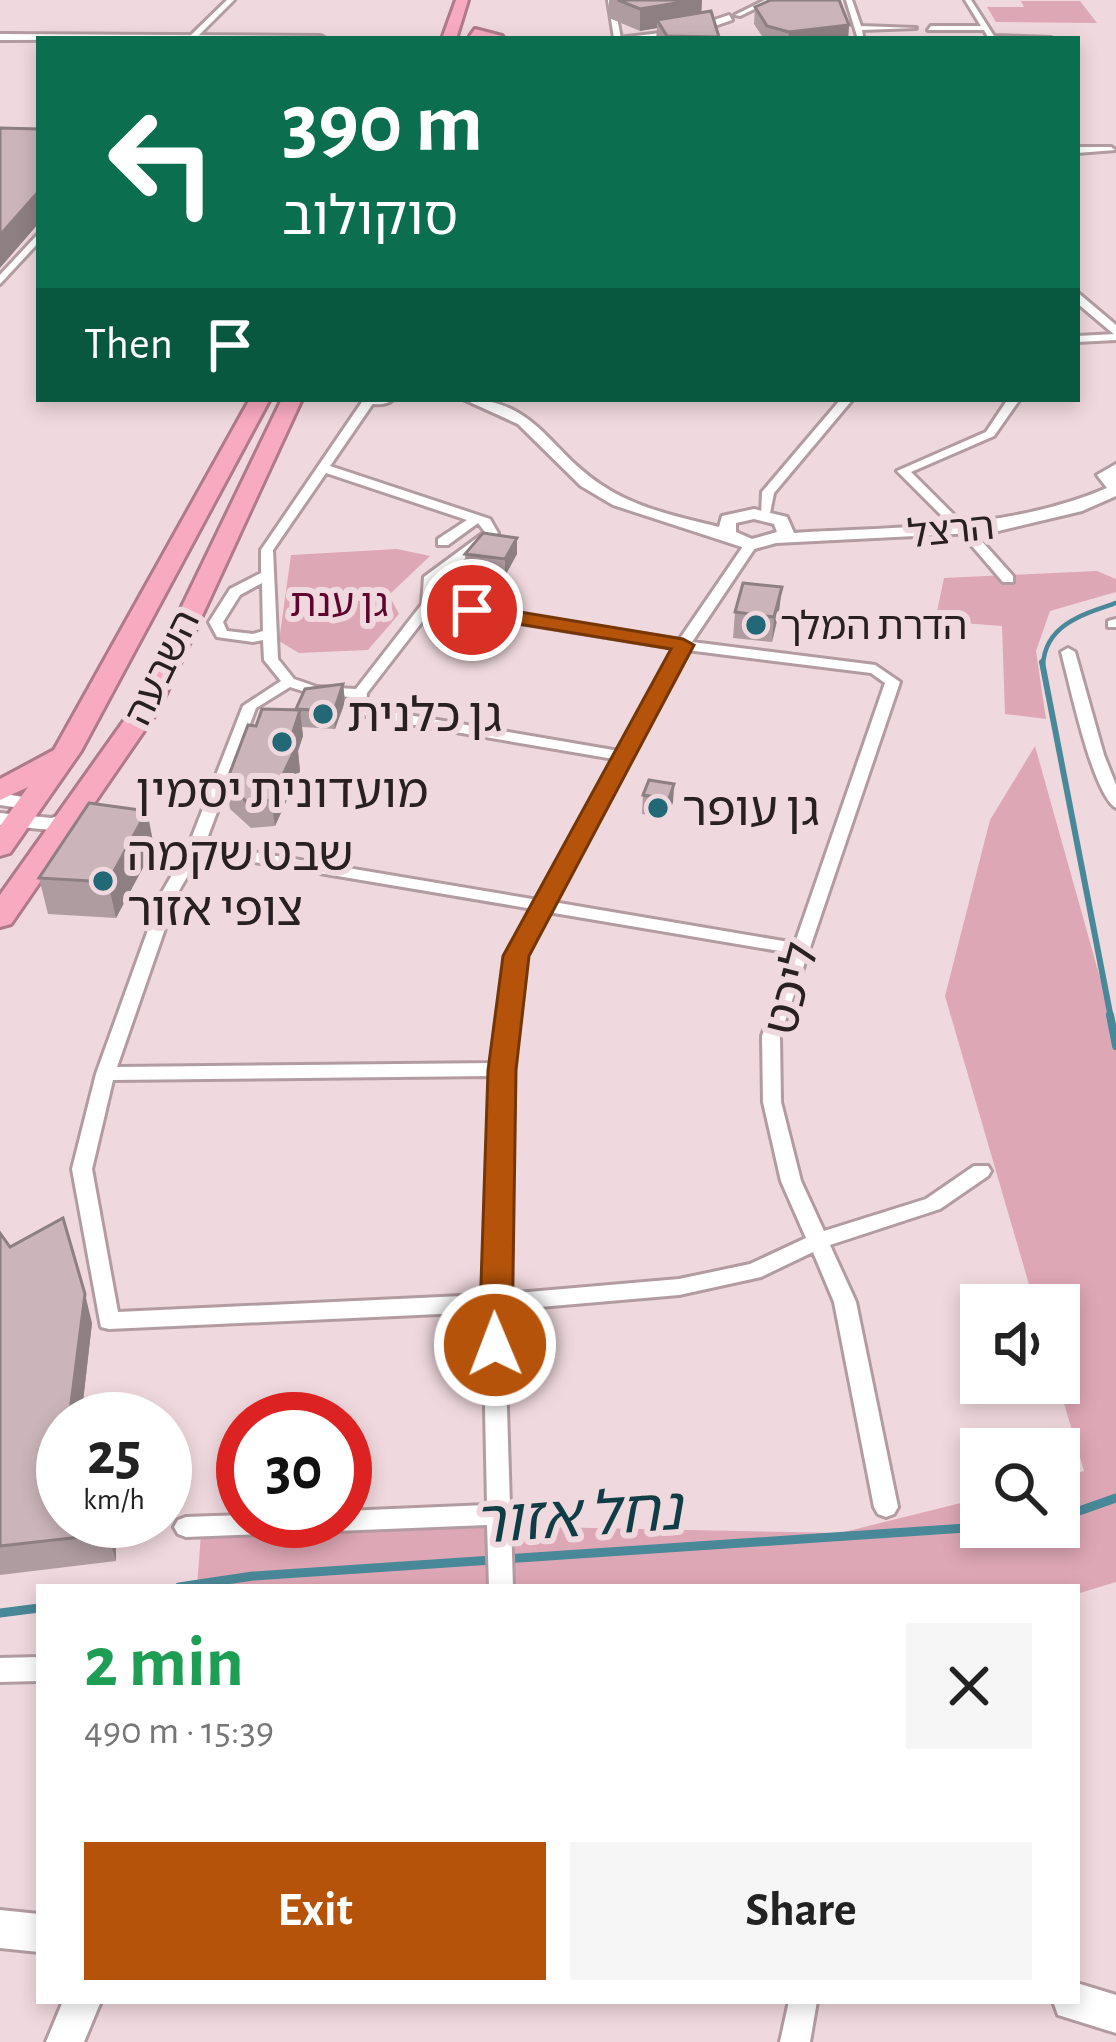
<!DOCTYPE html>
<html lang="en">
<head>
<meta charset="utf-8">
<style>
  body { margin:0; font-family:"Alegreya Sans","Noto Sans Hebrew",sans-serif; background:#f6f6f6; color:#222; height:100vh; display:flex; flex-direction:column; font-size:45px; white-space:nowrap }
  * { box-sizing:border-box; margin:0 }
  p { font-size:39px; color:#767676 }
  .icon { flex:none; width:66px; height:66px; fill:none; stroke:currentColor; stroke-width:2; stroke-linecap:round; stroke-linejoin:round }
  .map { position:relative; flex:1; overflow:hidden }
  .sheet { position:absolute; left:36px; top:1584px; width:1044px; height:420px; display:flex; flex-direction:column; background:#fff; border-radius:0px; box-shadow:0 6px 18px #0003 }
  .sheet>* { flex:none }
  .banner { position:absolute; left:36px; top:36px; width:1044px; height:366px; border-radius:0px; box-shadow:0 6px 18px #0003; background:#0b6e4f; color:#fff; overflow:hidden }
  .tools { position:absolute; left:960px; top:1284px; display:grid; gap:24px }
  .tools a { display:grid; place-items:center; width:120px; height:120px; border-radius:0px; background:#fff; box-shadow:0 6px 18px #0003; font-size:60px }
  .speed { position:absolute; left:36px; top:1392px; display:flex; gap:24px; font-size:60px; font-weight:700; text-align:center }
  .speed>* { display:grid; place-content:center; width:156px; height:156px; border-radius:50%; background:#fff; box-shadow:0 6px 18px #0003; line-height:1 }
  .speed small { font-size:30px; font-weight:400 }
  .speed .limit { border:18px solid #d22; background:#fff; color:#111 }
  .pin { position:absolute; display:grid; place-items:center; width:102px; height:102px; color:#fff; margin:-51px; border:6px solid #fff; border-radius:50%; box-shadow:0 3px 12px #0007 }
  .me { position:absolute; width:132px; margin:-66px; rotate:359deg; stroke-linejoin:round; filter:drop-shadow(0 0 9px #0008) }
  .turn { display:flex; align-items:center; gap:42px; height:252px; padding:0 48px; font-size:54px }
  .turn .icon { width:156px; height:156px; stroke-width:2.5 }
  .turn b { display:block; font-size:84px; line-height:102px }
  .then { display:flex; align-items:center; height:114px; padding:0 48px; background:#0003; gap:24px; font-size:45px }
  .round { display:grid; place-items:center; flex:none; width:126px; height:126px; border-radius:0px; background:#f6f6f6 }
  .overview { display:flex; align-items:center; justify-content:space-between; height:204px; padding:0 48px }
  h1 { font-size:72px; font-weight:700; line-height:90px; color:#1e9e55 }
  .cta { display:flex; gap:24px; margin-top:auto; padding:24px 48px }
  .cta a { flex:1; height:138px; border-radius:0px; background:#b45309; color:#fff; font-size:48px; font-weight:700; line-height:138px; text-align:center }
  .cta a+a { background:#f6f6f6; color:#222 }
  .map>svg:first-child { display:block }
  .green { fill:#dea7b5 }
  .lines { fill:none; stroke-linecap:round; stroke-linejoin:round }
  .stream-far3 { stroke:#498898; stroke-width:4.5 }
  .stream-far2 { stroke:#498898; stroke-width:6 }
  .stream-far1 { stroke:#498898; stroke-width:8 }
  .stream { stroke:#498898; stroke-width:9 }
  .street-casing { stroke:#b29ca2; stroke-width:6 }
  .secondary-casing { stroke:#b29ca2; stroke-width:6 }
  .highway-casing { stroke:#af7a89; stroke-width:6 }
  .street { fill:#fff; fill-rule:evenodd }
  .secondary { fill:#fff; fill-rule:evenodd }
  .highway { fill:#f8aac0; fill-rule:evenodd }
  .wall { fill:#af9ca1 }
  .shaded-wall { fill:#8e7f83 }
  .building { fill:#cbb5bb; stroke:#8e7f83; stroke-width:3 }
  .route { fill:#b45309; stroke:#753606; stroke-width:3 }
  .poi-dot { fill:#226877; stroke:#f0d9de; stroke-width:4.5 }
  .labels { text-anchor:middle; stroke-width:12; stroke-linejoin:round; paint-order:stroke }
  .far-street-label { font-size:39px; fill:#282022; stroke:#f0d9de }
  .far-park-label { font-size:39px; fill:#5f042e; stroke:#f0d9de }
  .far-poi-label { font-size:39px; fill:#282022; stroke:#f0d9de; text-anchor:start }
  .poi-label { font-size:48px; fill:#282022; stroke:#f0d9de; text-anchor:start }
  .street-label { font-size:48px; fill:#282022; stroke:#f0d9de }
  .near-water-label { font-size:60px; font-style:italic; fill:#0f3c45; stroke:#f0d9de }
</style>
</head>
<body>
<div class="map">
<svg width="1116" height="2042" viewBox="0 0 1116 2042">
  <rect width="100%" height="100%" fill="#f0d9de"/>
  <path class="green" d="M1021,1H1080L1097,23L996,22L987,7H1024Z
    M397,549L430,556L389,595L399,614L368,650L299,653L279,641L291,555Z
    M1097,571L1116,579V592L1050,611L1036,651L1046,719L1005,714L1002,626L935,621L944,578Z
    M1035,746L1116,1035V1582L1077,1594V1587H197L202,1520L840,1533L981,1498V1527H1059V1478L1084,1471L1058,1383L1059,1305H1035L945,996L990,820Z"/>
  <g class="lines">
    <path class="stream-far3" d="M1043,665C1045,625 1083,614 1116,603"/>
    <path class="stream-far2" d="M1042,662L1111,1018"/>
    <path class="stream-far1" d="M1110,1015L1116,1046"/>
    <path class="stream" d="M1059,1518L1116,1498
      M505,1559L981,1527
      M179,1587L253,1576L492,1560
      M0,1613L39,1608"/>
    <g class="street-casing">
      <path id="street" d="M227,0H234L195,39H187Z
        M608,0H614L621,39L614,38Z
        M765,0H773L740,16L735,15Z
        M846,0H852L861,26L916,28L862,30L863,36H857Z
        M965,0H971L994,36L1051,38L989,39L984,30H928L931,26H981Z
        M1077,147H1111L1115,150L1077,153Z
        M39,233V242L0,284V275Z
        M1116,334V340L1077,342V336Z
        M364,399H376L330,466L490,519L498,533L436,581V601L679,640L746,542L751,541L757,545L692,642L875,665L900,682L780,1036L781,1102L801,1181L824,1231L926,1199L974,1166H988L991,1171L988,1176L940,1209L830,1245L856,1302L898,1507L894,1514L886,1517L878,1514L874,1507L834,1302L813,1252L761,1277L679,1295L504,1310L510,1506L515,1514L511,1521L513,1587H489L487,1525L186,1537L178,1534L174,1527L178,1520L186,1517L243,1515V1521H345V1511L487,1505L483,1312L109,1329L101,1327L72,1169L96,1074L161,894L188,847L243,706L281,681L264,660L263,640L253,642L217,637L209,622L230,589L261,573V550ZM326,473L467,520L438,539V545H448L478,523L485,532L424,577L422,604L356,689L317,687L294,679L278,659L273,550ZM262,583L263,631L253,634L227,631L223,622L240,595ZM432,609L675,648L619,751L373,709L366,703L367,693ZM687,650L871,673L885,683L795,943L553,902ZM290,687L315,695L352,697L354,707L368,717L614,759L538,900L205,844L256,708ZM201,853L533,909L507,956L494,1063L117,1067L177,894ZM548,912L791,953L762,1036L763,1102L781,1181L806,1238L750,1264L679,1279L504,1294L511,1069L525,956ZM492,1076L483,1295L118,1312L92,1169L113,1080Z
        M841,399H853L774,493L769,518H761L762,492Z
        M1008,399H1020L994,436L911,472L963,524L953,527L897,471L986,432Z
        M961,527H969L1013,576V582H1003L961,533Z
        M1116,619V627H1108V621Z
        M1068,648L1075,652L1104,755L1116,785V808C1092,793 1070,684 1061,652Z
        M39,1657V1681L0,1682V1658Z
        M789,2001H817L810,2042H780Z"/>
    </g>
    <g class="secondary-casing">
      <path id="secondary" d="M729,15L732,20L686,36L611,39L685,30Z
        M0,34L321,36L326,39L0,40Z
        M1077,292L1116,325V336L1077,303Z
        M362,399H393C387,406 368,406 362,399Z
        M463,399C537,399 548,451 603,486C638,509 679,517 719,527L722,516L754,509L787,517L794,533C901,526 1006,531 1107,488L1097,475L1116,464V496L1082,511L994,532L776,543L751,550L613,505L581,486L518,424ZM754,519L774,524L777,532L752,539L736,532V523Z
        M0,793L40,800L43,804L33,810L0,805Z
        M73,812L84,818L80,822L51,830L0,825V813L51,818Z
        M0,1910L39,1914V1952L0,1948Z
        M1077,1983L1116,1995V2033L1058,2015L1053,2001H1077Z
        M63,2001H101L84,2042H46Z"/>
    </g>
    <g class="highway-casing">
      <path id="highway" d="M456,0H468L456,39H442Z
        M475,29L502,36L504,39L470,36Z
        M250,399H270L81,751L10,853L0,856V826L28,787L0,800V779L54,750Z
        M282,399H302L159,709L11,924L0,927V895L133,708Z"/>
    </g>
    <use href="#street" class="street"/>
    <use href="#secondary" class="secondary"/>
    <use href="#highway" class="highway"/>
  </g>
  <path class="wall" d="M609,0H702L701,12L711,11L719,39H656L657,28L640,31L609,18Z
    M755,7L849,25L848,39H764L754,24Z
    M465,554H517L505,576L466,570Z
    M735,612H779L772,642L733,638Z
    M343,684L345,702L335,729L302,727L303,736L298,751L300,771L275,826L251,828L230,809L226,783L256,726L296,710Z
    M674,784L673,802L668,817L642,814L643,795Z
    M147,811L154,847L116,918L48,914L39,878Z
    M0,1233L10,1247L92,1323L81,1419H63V1521H115L116,1561L0,1575Z"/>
  <path class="shaded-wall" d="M694,0H702L701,20H657V28L640,31V9Z
    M849,25L848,39H789V32Z
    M39,191V223L0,268V235Z
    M517,538V554L505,576V559Z
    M782,587L779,612L772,642L774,617Z
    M343,684L345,702L335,729L334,711Z
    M300,710L303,736L298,751L300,771L275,826L271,800Z
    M674,784L673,802L668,817L669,799Z
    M147,811L154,847L116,918L108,882Z
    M85,1294L92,1323L81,1419H69Z
    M107,1521H115L116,1561L108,1534Z"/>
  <path class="building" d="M618,0H694L640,9Z
    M771,0H839L849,25L789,32L767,26L755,7Z
    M711,11L719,37L667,36L657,20Z
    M0,128L39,129V191L0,235Z
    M483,533L517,538L505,559L465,554Z
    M743,583L782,587L774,617L735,612Z
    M343,684L334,711L296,709L305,689Z
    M262,709L300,710L292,735L297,745L271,800L247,802L226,783L248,725L256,726Z
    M649,780L674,784L669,799L643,795Z
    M89,803L147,811L108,882L39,878Z
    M63,1218L85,1294L69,1419H63V1521H107L108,1534L0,1546V1233L10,1247Z"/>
  <path class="route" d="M472,604L683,639L694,645L529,956L516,1070L512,1345L507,1354H484L479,1345L488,1070L503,956L671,649L464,615L461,610Z"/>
  <g class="poi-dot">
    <circle cx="756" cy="625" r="12"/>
    <circle cx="323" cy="714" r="12"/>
    <circle cx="282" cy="742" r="12"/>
    <circle cx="658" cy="808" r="12"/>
    <circle cx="103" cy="881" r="12"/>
  </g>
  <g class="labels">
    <g class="far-street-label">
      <text transform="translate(951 529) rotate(-6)" y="14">הרצל</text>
      <text transform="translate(161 667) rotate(-64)" y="14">השבעה</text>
    </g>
    <g class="far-park-label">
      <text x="339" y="616">גן ענת</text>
    </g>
    <g class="far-poi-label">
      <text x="780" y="639">הדרת המלך</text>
    </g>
    <g class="poi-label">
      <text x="347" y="731">גן כלנית</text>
      <text x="282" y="807" text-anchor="middle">מועדונית יסמין</text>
      <text x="682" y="825">גן עופר</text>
      <text x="127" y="870">שבט שקמה<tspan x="127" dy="55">צופי אזור</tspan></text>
    </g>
    <g class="street-label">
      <text transform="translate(790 988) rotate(-75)" y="17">ליכט</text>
    </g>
    <g class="near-water-label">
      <text transform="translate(577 1515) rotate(-4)" y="21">נחל אזור</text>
    </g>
  </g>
</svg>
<div class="tools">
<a><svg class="icon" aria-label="sound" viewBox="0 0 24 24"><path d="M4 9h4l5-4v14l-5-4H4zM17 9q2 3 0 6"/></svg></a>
<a><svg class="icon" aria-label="search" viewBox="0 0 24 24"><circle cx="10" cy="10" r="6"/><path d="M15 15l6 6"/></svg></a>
</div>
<div class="speed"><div>25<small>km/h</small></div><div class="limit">30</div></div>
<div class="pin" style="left:472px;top:610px;background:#d93025"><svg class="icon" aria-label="arrive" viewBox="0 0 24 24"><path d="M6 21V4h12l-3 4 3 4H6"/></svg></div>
<svg class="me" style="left:495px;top:1345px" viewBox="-20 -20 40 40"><circle r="17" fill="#b45309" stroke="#fff" stroke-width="3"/><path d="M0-11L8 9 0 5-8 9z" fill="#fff"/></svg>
<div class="banner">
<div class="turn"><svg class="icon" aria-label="left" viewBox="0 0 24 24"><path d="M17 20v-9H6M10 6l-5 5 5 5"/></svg><div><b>390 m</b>סוקולוב</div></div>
<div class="then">Then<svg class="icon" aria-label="arrive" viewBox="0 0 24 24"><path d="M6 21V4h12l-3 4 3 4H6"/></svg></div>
</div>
<section class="sheet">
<div class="overview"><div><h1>2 min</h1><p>490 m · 15:39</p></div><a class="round"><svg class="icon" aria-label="close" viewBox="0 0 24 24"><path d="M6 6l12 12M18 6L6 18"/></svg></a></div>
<div class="cta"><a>Exit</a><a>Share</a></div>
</section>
</div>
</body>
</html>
